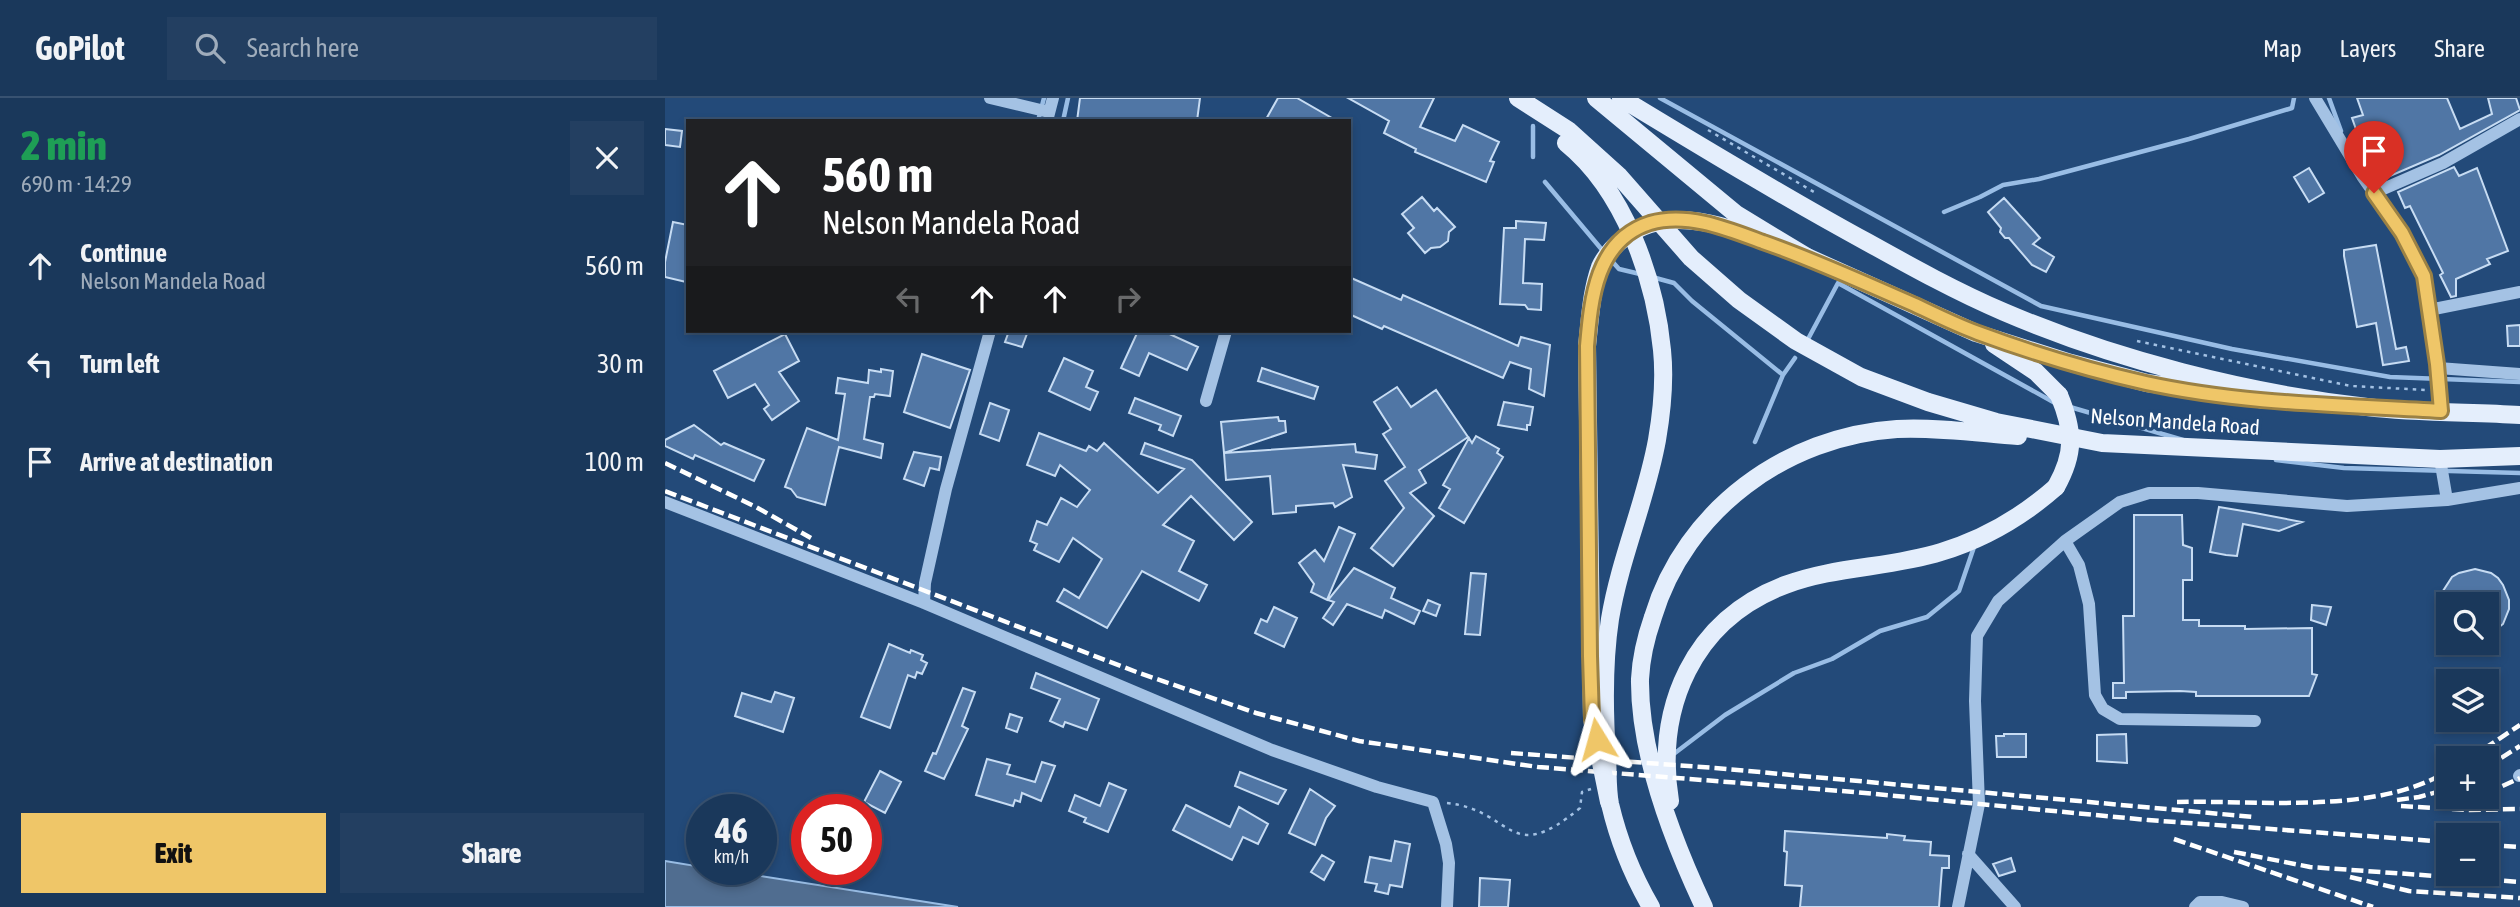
<!DOCTYPE html>
<html lang="en">
<head>
<meta charset="utf-8">
<style>
  body { margin:0; font-family:"Asap Condensed",sans-serif; background:#233f61; color:#f1f3f6; height:100vh; display:flex; flex-direction:column; font-size:26px; white-space:nowrap }
  * { box-sizing:border-box; margin:0 }
  p { font-size:23px; color:#9facbb }
  .icon { flex:none; width:38px; height:38px; fill:none; stroke:currentColor; stroke-width:2; stroke-linecap:round; stroke-linejoin:round }
  .map { position:relative; flex:1; overflow:hidden }
  .sheet { display:flex; flex-direction:column; background:#1a385b; width:665px }
  .sheet>* { flex:none }
  .top-card { position:absolute; left:21px; top:21px; width:665px; height:214px; border-radius:0px; box-shadow:0 4px 10px #0003,0 0 0 2px #385271; background:#202124; color:#fff; overflow:hidden }
  .controls { position:absolute; left:1771px; top:494px; display:grid; gap:14px }
  .controls a { display:grid; place-items:center; width:63px; height:63px; border-radius:0px; background:#1a385b; box-shadow:0 4px 10px #0003,0 0 0 2px #385271; font-size:35px }
  .speed { position:absolute; left:21px; top:696px; display:flex; gap:14px; font-size:35px; font-weight:700; text-align:center }
  .speed>* { display:grid; place-content:center; width:91px; height:91px; border-radius:50%; background:#1a385b; box-shadow:0 4px 10px #0003,0 0 0 2px #385271; line-height:1 }
  .speed small { font-size:18px; font-weight:400 }
  .speed .limit { border:10px solid #d22; background:#fff; color:#111 }
  .pin { position:absolute; display:grid; place-items:center; width:60px; height:60px; color:#fff; margin:-72px -30px; border-radius:50% 50% 50% 0; rotate:-45deg; box-shadow:0 0 7px #0007 }
  .pin .icon { rotate:45deg }
  .me { position:absolute; width:77px; margin:-38px; rotate:352deg; stroke-linejoin:round; filter:drop-shadow(0 0 5px #0008) }
  .turn { display:flex; align-items:center; gap:24px; height:147px; padding:0 21px; font-size:32px }
  .turn .icon { width:91px; height:91px; stroke-width:2.5 }
  .turn b { display:block; font-size:49px; line-height:60px }
  .lanes { display:flex; align-items:center; height:66px; padding:0 21px; background:#0003; justify-content:center; gap:35px; direction:ltr }
  .lanes .off { opacity:.35 }
  .round { display:grid; place-items:center; flex:none; width:74px; height:74px; border-radius:0px; background:#233f61 }
  .headline { display:flex; align-items:center; justify-content:space-between; height:119px; padding:0 21px }
  h1 { font-size:42px; font-weight:800; line-height:52px; color:#1e9e55 }
  .button { display:flex; gap:14px; margin-top:auto; padding:14px 21px }
  .button a { flex:1; height:80px; border-radius:0px; background:#efc668; color:#111; font-size:28px; font-weight:800; line-height:80px; text-align:center }
  .button a+a { background:#233f61; color:#f1f3f6 }
  ul { padding:0; list-style:none }
  li { display:flex; align-items:center; gap:21px; height:98px; padding:0 21px }
  li div { flex:1 }
  li b { display:block; font-size:26px }
  li em { font-style:normal }
  header { display:flex; align-items:center; gap:42px; box-sizing:border-box; height:98px; padding:0 35px; background:#1a385b; border-bottom:2px solid #385271 }
  header strong { font-size:33px }
  nav { display:flex; gap:38px; margin-inline-start:auto; font-size:24px }
  .search { width:490px; height:63px; background:#233f61; display:flex; align-items:center; gap:18px; box-sizing:border-box; padding:0 24px; border-radius:0px; color:#9facbb; font-size:26px }
  main { display:flex; flex:1; min-height:0 }
  .map>svg:first-child { display:block }
  .water { fill:#506d90; stroke:#99bde5; stroke-width:2 }
  .lines { fill:none; stroke-linecap:round; stroke-linejoin:round }
  .stream { stroke:#99bde5; stroke-width:4.5 }
  .building { fill:#5076a5; stroke:#c7dcf3; stroke-width:2 }
  .path { stroke:#a4c2e4; stroke-width:2.5; stroke-dasharray:3.5 5; stroke-linecap:butt }
  .minor { stroke:#a4c2e4; stroke-width:12 }
  .major { stroke:#e4eefc; stroke-width:18 }
  .rail { stroke:#fff; stroke-width:4.5; stroke-dasharray:12 5; stroke-linecap:butt }
  .major-bridge { stroke:#e4eefc; stroke-width:18 }
  .route-casing { stroke:#9b8144; stroke-width:18 }
  .route { stroke:#efc668; stroke-width:12 }
  .labels { text-anchor:middle; stroke-width:7; stroke-linejoin:round; paint-order:stroke }
  .street-label { font-size:21px; fill:#fff; stroke:#234a79 }
</style>
</head>
<body>
<header>
<strong>GoPilot</strong>
<div class="search"><svg class="icon" aria-label="search" viewBox="0 0 24 24"><circle cx="10" cy="10" r="6"/><path d="M15 15l6 6"/></svg>Search here</div>
<nav><a>Map</a><a>Layers</a><a>Share</a></nav>
</header>
<main>
<section class="sheet">
<div class="headline"><div><h1>2 min</h1><p>690 m · 14:29</p></div><a class="round"><svg class="icon" aria-label="close" viewBox="0 0 24 24"><path d="M6 6l12 12M18 6L6 18"/></svg></a></div>
<ul>
<li><svg class="icon" aria-label="ahead" viewBox="0 0 24 24"><path d="M12 20V5M6 11l6-6 6 6"/></svg><div><b>Continue</b><p>Nelson Mandela Road</p></div><em>560 m</em></li>
<li><svg class="icon" aria-label="left" viewBox="0 0 24 24"><path d="M17 20v-9H6M10 6l-5 5 5 5"/></svg><div><b>Turn left</b></div><em>30 m</em></li>
<li><svg class="icon" aria-label="arrive" viewBox="0 0 24 24"><path d="M6 21V4h12l-3 4 3 4H6"/></svg><div><b>Arrive at destination</b></div><em>100 m</em></li>
</ul>
<div class="button"><a>Exit</a><a>Share</a></div>
</section>
<div class="map">
<svg width="1855" height="809" viewBox="0 0 1855 809">
  <rect width="100%" height="100%" fill="#234a79"/>
  <path class="water" d="M0,763L37,769V772H57L293,809H0Z"/>
  <g class="lines">
    <path class="stream" d="M995,0L1376,208L1567,251L1725,279L1855,284
      M1664,0L1676,33
      M373,23L379,0
      M398,23L403,0
      M1692,58L1699,69
      M868,59V28
      M880,84L938,153
      M1279,114L1315,99L1338,87L1374,81L1524,41L1627,10L1629,0
      M946,162L954,171L975,176
      M987,179L1009,185L1027,203L1118,277
      M1142,243L1173,185L1390,305
      M1405,309L1518,342
      M1090,344L1118,277L1130,260
      M1611,362L1679,370L1855,375
      M1010,655L1060,617L1129,575L1167,561L1215,533L1262,519L1294,493L1309,449"/>
  </g>
  <path class="building" d="M415,0H535L532,23H412Z
    M613,0H632L672,23H600Z
    M683,0H769L755,29L790,43L798,27L834,44L825,63L829,64L821,84L750,54L751,51L719,35L724,23Z
    M1692,0H1782L1795,31L1827,16L1823,0H1851L1855,12L1774,57L1718,81L1706,60L1702,62L1687,20L1698,17Z
    M0,31L17,33L15,49L0,47Z
    M1789,69L1794,78L1812,70L1843,153L1822,161L1825,166L1791,181V198L1786,199L1775,177L1778,175L1745,108L1740,110L1733,94Z
    M1644,70L1659,95L1644,104L1629,79Z
    M757,99L769,113L772,110L790,129L784,134L783,143L775,149L766,150L760,155L743,135L749,130L737,116Z
    M1339,100L1375,140L1368,146L1389,159L1381,174L1367,167L1344,140H1340L1335,134L1336,130L1323,114Z
    M851,123L881,125L879,142L860,141L858,185L877,186L876,212L863,211L860,207L835,206L839,130H851Z
    M8,124L23,127L21,184L0,179V164Z
    M1711,147L1731,251L1741,249L1744,263L1718,267L1711,225L1692,229L1679,158V152Z
    M684,179L736,202L738,197L853,248L856,239L885,247L879,298L864,291L866,271L845,264L838,280L719,228L717,231L684,216Z
    M1855,227V248H1843L1842,228Z
    M344,233H363L357,249L340,244Z
    M473,233H498L533,249L522,272L484,255L474,278L456,270Z
    M120,236L134,263L114,274L134,303L107,322L99,311L104,307L90,286L63,300L49,273Z
    M257,256L305,272L285,330L239,314Z
    M399,260L428,273L421,289L433,294L425,312L384,293Z
    M597,270L653,289L649,301L593,283Z
    M216,271L228,273L225,298L210,296L209,299H205L199,341L218,346L216,360L174,349L160,407L132,399L126,391L120,389L142,330L173,342L180,296L171,295L173,280L203,285L204,272L216,274Z
    M732,289L746,309L771,292L803,339L754,372L761,385L745,395L769,418L728,468L706,450L739,410L720,383L740,369L718,336L726,331L709,304Z
    M470,300L516,318L508,338L494,332L496,327L464,315Z
    M839,304L868,309L865,327H862V332L833,327Z
    M325,305L344,312L334,343L315,336Z
    M613,319L614,323H620L621,334L559,355L556,324Z
    M29,327L56,347L59,345L99,362L89,383L30,357L28,361L0,348V342Z
    M374,335L421,353L424,348L432,353L439,345L493,395L519,371L476,356L480,345L527,362L587,424L569,442L526,398L498,427L529,443L514,473L542,487L534,503L477,473L442,530L392,503L399,491L414,500L437,461L408,440L394,464L369,452L372,446L365,443L372,423L382,427L396,400L412,409L425,392L395,367L390,378L362,367Z
    M811,338L834,351L832,355L838,359L799,425L774,410L785,391L778,387L804,340L807,345Z
    M690,346L691,354L712,357L710,371L678,367L687,399L670,409L668,405L631,408V414L608,416L605,378L561,382L559,355Z
    M249,354L276,359L274,372L265,370L259,388L239,381Z
    M1554,409L1590,415L1637,424L1614,433L1578,426L1572,458L1561,457L1545,454Z
    M1469,417H1517L1518,447L1527,450V482H1518V522H1534V528H1580V531L1647,530V576L1652,577L1644,598H1531V594L1515,593L1461,594V600H1448V585H1459L1458,518H1469Z
    M674,429L690,436L662,502L646,494L649,486L634,465L650,452L659,463Z
    M689,470L730,490L726,500L755,513L749,526L720,512L717,520L682,506L668,527L658,520L669,504L663,502Z
    M1810,471L1826,475L1833,480L1838,487L1844,502V511L1838,526L1822,539V506H1774L1778,493L1787,479L1794,475Z
    M806,475L821,476L815,537L800,536Z
    M763,502L775,507L771,518L758,513Z
    M1647,507L1666,509L1661,527L1646,522Z
    M609,509L632,520L619,549L590,535L596,521L602,524Z
    M224,546L245,555L246,552L258,557L256,562L262,565L257,576L252,574L250,580L243,577L225,630L196,619Z
    M371,575L434,601L422,632L400,624L398,629L385,623L395,601L366,590Z
    M298,590L310,594L297,628L303,631L279,681L260,673L268,655L271,656Z
    M110,594L129,600L118,634L70,618L77,595L106,604Z
    M345,616L357,620L352,634L341,630Z
    M1339,636H1361V659H1332L1331,638H1339Z
    M1461,636L1462,665L1432,663V637Z
    M322,661L345,667L342,676L370,684L377,664L390,668L376,703L357,695L355,704L350,702L348,708L311,697Z
    M215,673L236,684L220,715L199,704Z
    M575,674L621,692L613,706L570,688Z
    M444,685L461,692L443,734L419,724L421,720L404,713L410,697L435,708Z
    M645,691L670,708L661,720L650,747L624,735Z
    M521,707L565,729L574,709L603,726L593,746L578,739L567,762L508,732Z
    M1120,733L1222,740V736L1240,738L1239,742L1266,744L1265,757L1284,758V770H1277L1274,809H1135L1137,788L1120,787L1122,754L1119,753Z
    M730,743L745,746L737,789L725,787L723,796L710,793L712,786L700,784L705,759L726,763Z
    M657,757L669,764L659,782L646,774Z
    M1346,760L1350,773L1334,778L1328,766Z
    M815,780L845,782L843,809H814Z"/>
  <g class="lines">
    <path class="path" d="M1043,32L1149,94
      M1472,243L1686,288L1761,292
      M782,705C849,712 843,770 915,710L917,694L926,691"/>
    <path class="minor" d="M325,0L384,14
      M1650,0L1697,78L1737,135L1759,178L1772,266L1776,313
      M382,23L388,0
      M1709,95L1778,65L1855,21
      M1764,212L1855,194
      M1773,270L1855,276
      M541,303L561,233
      M1775,361L1782,402
      M0,404L259,505L607,652L712,689L768,704L781,746L784,765L782,809
      M1400,443L1414,467L1424,506L1430,597L1438,611L1455,621L1590,623
      M259,505L260,485L281,391L325,233
      M1854,678L1855,677
      M1303,756L1350,809
      M1293,809L1314,706L1310,603L1312,538L1333,503L1400,443L1455,404L1484,395H1533L1682,408L1782,402L1855,390
      M1530,809L1535,804H1557L1578,809"/>
    <path class="major" d="M853,0L903,32L954,78L1026,160L1074,202L1131,243L1196,279L1263,304L1331,324L1437,345L1775,361L1855,358
      M931,0L1071,116L1142,159L1311,235L1406,265L1482,285L1601,302
      M956,0C1037,49 1119,99 1202,144C1247,169 1292,194 1339,214C1451,262 1581,295 1702,309C1752,315 1804,314 1855,317
      M901,45C959,92 990,180 997,252C1000,281 997,313 992,342C981,403 955,460 945,521C938,567 939,612 942,658C943,674 942,691 945,706C953,740 968,778 986,809
      M1329,246L1371,274L1394,297
      M1005,703C990,609 1028,522 1120,487C1170,468 1225,470 1276,454C1319,441 1357,419 1391,389
      M1039,809C1008,743 974,654 975,581C976,560 981,539 988,519C1020,412 1121,338 1232,331C1272,329 1314,335 1353,338"/>
    <path class="rail" d="M0,365L91,409L146,440
      M0,393L474,575L591,615L694,643L873,669L1189,694L1483,722L1783,744
      M846,655L1050,670L1589,719
      M1805,660L1855,627
      M1822,669L1855,648
      M1822,695L1855,680
      M1732,702L1754,699L1783,691
      M1512,704C1595,702 1711,717 1783,673
      M1779,705L1809,698
      M1736,708L1805,712L1855,711
      M1509,741L1708,809
      M1822,747L1855,749
      M1569,754L1645,769L1855,784
      M1685,779L1744,793L1855,800"/>
    <path class="major-bridge" d="M1391,389C1410,355 1409,333 1394,297
      M944,704L927,621L922,248C925,222 926,194 935,169C940,158 950,147 959,140C1011,98 1088,140 1142,159"/>
  </g>
  <g class="lines">
    <g class="route-casing">
      <path id="route" d="M932,641L927,621L925,558L922,248C926,201 931,142 985,125C1023,114 1063,131 1098,144C1150,162 1199,185 1250,207C1271,217 1291,227 1313,235C1367,255 1424,272 1481,285C1577,306 1678,307 1776,313L1772,266L1759,178L1737,135L1709,95"/>
    </g>
    <use href="#route" class="route"/>
  </g>
  <g class="labels">
    <g class="street-label">
      <text transform="translate(1510 324) rotate(4)" y="7">Nelson Mandela Road</text>
    </g>
  </g>
</svg>
<div class="controls">
<a><svg class="icon" aria-label="search" viewBox="0 0 24 24"><circle cx="10" cy="10" r="6"/><path d="M15 15l6 6"/></svg></a>
<a><svg class="icon" aria-label="layers" viewBox="0 0 24 24"><path d="M12 4l9 5-9 5-9-5zM3 14l9 5 9-5"/></svg></a>
<a>+</a>
<a>−</a>
</div>
<div class="speed"><div>46<small>km/h</small></div><div class="limit">50</div></div>
<div class="pin" style="left:1709px;top:95px;background:#d93025"><svg class="icon" aria-label="arrive" viewBox="0 0 24 24"><path d="M6 21V4h12l-3 4 3 4H6"/></svg></div>
<svg class="me" style="left:932px;top:641px" viewBox="-20 -20 40 40"><path d="M0-17L14 15 0 8-14 15z" fill="#efc668" stroke="#fff" stroke-width="4"/></svg>
<div class="top-card">
<div class="turn"><svg class="icon" aria-label="ahead" viewBox="0 0 24 24"><path d="M12 20V5M6 11l6-6 6 6"/></svg><div><b>560 m</b>Nelson Mandela Road</div></div>
<div class="lanes"><svg class="icon off" aria-label="left" viewBox="0 0 24 24"><path d="M17 20v-9H6M10 6l-5 5 5 5"/></svg><svg class="icon" aria-label="ahead" viewBox="0 0 24 24"><path d="M12 20V5M6 11l6-6 6 6"/></svg><svg class="icon" aria-label="ahead" viewBox="0 0 24 24"><path d="M12 20V5M6 11l6-6 6 6"/></svg><svg class="icon off" aria-label="right" viewBox="0 0 24 24"><path d="M7 20v-9h11M14 6l5 5-5 5"/></svg></div>
</div>
</div>
</main>
</body>
</html>
